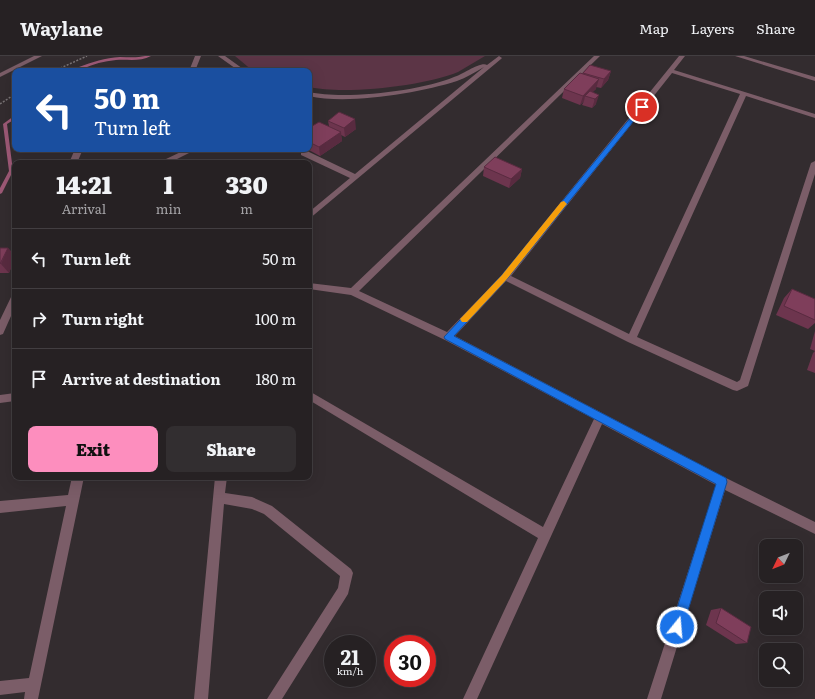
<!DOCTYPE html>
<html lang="en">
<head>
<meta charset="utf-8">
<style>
  body { margin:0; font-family:Literata,serif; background:#322e30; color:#f1f3f6; height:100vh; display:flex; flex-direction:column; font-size:15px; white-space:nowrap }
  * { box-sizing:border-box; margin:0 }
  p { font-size:13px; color:#a4a3a6 }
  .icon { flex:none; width:22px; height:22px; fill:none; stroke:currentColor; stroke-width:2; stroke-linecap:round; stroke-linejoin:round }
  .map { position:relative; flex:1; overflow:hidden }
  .panel { position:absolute; left:12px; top:104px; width:300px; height:320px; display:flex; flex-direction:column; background:#262123; border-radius:8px; box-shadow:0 4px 16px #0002,0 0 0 1px #423e41 }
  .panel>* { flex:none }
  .banner { position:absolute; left:12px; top:12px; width:300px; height:84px; border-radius:8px; box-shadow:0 4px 16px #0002,0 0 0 1px #423e41; background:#1a4fa0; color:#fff; overflow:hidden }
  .needle { width:26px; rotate:227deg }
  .buttons { position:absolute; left:759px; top:483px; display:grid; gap:8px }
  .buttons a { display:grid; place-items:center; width:44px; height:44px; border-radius:8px; background:#262123; box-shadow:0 4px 16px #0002,0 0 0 1px #423e41; font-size:20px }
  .speed { position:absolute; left:324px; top:579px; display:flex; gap:8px; font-size:20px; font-weight:700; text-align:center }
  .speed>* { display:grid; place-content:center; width:52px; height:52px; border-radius:50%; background:#262123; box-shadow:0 4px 16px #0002,0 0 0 1px #423e41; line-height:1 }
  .speed small { font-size:10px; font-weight:400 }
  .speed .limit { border:6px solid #d22; background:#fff; color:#111 }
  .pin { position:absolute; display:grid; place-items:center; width:34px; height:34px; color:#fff; margin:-17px; border:2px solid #fff; border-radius:50%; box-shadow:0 1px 4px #0007 }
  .me { position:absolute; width:44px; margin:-22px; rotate:17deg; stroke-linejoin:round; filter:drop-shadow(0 0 3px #0008) }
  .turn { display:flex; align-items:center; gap:14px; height:84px; padding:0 16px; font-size:18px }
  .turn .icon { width:52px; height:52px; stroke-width:2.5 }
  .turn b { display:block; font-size:28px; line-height:34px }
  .eta { display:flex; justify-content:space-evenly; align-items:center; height:68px; text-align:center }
  .eta b { font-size:24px; font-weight:800; line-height:28px }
  .button { display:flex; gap:8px; margin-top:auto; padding:8px 16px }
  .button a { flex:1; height:46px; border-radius:8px; background:#fd8ebe; color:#111; font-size:16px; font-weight:800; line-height:46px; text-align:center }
  .button a+a { background:#322e30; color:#f1f3f6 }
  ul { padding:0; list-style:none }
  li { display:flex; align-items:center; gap:12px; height:60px; padding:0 16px; border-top:1px solid #423e41 }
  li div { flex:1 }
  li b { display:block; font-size:15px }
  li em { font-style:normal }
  header { display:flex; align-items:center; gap:24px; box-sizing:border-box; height:56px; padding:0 20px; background:#262123; border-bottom:1px solid #423e41 }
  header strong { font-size:19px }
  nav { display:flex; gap:22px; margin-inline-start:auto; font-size:14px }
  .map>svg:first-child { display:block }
  .green { fill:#5c3546 }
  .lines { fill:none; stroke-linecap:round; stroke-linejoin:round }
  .stream { fill:#9d5976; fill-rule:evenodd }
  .path { stroke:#797375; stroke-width:1.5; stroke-dasharray:2 1.5; stroke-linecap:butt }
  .minor { fill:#7b5d68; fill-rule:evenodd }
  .wall { fill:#6d354e }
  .shaded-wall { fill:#592b40 }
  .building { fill:#7f3e5b; stroke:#592b40 }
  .route { fill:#1a73e8; stroke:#114b97 }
  .slow { fill:#f59e0b }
</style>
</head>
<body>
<header>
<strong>Waylane</strong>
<nav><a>Map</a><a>Layers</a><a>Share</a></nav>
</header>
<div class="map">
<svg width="815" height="643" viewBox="0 0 815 643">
  <rect width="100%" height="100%" fill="#332c2f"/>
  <path class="green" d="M235,0H485C476,5 467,11 458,16C424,30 345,39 309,31V15H253Z"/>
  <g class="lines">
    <path class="stream" d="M145,0H151C140,6 128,3 116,4C104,5 93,8 82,13V15H78L79,11C92,6 105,2 120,1C128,1 137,2 145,0Z
      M14,60H15V63L7,68L13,115L2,137L0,138V132L9,115L3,68Z"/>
    <path class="path" d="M54,15L87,0
      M0,48L15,38"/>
    <path class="minor" d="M34,0H42L0,21V17Z
      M195,0H201L195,15H189Z
      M218,0H225L246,15H239Z
      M499,0L502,2L501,3L309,163V156L350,122L301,99V95H307L355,118L484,11C475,16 466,22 457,25C419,37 348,49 309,40V36C344,44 421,35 454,21C462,19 481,5 487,9Z
      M594,0H600L359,235L447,276L502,219L679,0H685L674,14L815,58V62L746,40L637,281L737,326L740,324L811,107L815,105V118L748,330L737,335L733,334L628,286L506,225L455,280L726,422L815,466V478L725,434L661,643H647L716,429L602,368L477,643H463L538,482L309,344V335L543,471L594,363L445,284L351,239L309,233V227L351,232ZM672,17L740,38L629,278L511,220Z
      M735,0H744L815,21V25Z
      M75,93H83L77,107H69Z
      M187,93H197L173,105H167L166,103Z
      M15,238V251L3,278L0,279V264L12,239Z
      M15,337V345L0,347V339Z
      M72,421H84L38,643H24L25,636L0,639V625L29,622L66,450L0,457V445L68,439Z
      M215,421H227L225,437L252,441L272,450L351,513L353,517L348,538L282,643H267L338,532L340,520L264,458L252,453L224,448L208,643H194Z"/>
  </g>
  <path class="wall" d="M611,15L608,24L601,32L596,31V33L592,36L596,48L592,52L582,49L584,45L580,49L562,42L564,33L582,18L583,17Z
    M328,65L356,73L345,81L341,79L342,85L320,100L307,93H309V72L329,70Z
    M484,111L522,113L520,122L509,132L483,120Z
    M0,192H8L15,200V202L9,217H0Z
    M792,233L815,243V267L808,273L776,259L784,242Z
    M815,275V317L807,314L813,297L815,295L810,293Z
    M721,552L747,587L736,588L706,569L711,554Z"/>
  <path class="shaded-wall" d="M611,15L608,24L601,32L604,23Z
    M599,23L596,33L588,41L585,40L584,45L580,49L583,40Z
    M599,39L596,48L592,52L595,43Z
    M355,63L356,73L345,81L344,72Z
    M341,76L342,85L320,100L319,91Z
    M522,113L520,122L509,132L511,123Z
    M8,192L15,200V202L9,217L1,208Z"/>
  <path class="building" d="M590,9L611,15L604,23L583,17Z
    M580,17L599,23L583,40L564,33Z
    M590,35L599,39L595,43L585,40Z
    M339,56L355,63L344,72L328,65Z
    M319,66L341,76L319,91L309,86V72Z
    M495,101L522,113L511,123L484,111Z
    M0,192H8L0,208Z
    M792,233L815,243V264L784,250Z
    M721,552L751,571L747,587L716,567Z"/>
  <path class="route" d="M640,50L645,51L507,223L454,280L726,422L727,426L683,571L681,575L677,577L673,575L671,571L716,428L445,283L444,281L502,219Z"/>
  <path class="slow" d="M564,145L567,148L566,149L507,223L467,266H462L460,263L462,261L502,219L561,146Z"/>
</svg>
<div class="buttons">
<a><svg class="needle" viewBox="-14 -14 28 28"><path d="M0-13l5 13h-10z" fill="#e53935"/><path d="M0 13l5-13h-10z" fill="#a4a3a6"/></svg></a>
<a><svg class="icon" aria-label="sound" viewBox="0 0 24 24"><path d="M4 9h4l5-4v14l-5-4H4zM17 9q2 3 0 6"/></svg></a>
<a><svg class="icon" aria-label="search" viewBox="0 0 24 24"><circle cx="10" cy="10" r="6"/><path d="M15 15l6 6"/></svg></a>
</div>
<div class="speed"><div>21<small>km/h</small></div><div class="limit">30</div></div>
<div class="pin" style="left:642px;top:51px;background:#d93025"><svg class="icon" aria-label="arrive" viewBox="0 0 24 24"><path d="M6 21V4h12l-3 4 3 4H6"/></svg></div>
<svg class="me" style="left:677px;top:571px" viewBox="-20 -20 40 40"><circle r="17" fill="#1a73e8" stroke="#fff" stroke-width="3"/><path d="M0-11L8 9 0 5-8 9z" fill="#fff"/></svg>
<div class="banner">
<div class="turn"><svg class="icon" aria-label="left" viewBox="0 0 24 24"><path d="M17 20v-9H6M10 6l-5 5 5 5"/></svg><div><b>50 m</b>Turn left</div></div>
</div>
<section class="panel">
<div class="eta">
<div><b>14:21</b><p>Arrival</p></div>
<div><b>1</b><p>min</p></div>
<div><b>330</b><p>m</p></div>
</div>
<ul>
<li><svg class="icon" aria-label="left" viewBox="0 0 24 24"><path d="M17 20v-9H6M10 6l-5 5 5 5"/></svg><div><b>Turn left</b></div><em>50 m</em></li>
<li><svg class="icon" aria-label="right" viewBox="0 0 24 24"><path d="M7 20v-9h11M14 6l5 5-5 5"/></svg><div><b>Turn right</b></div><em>100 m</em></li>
<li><svg class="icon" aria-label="arrive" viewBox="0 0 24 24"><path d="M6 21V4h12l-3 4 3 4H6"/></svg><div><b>Arrive at destination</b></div><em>180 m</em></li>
</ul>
<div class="button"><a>Exit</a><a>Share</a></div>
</section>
</div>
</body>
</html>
